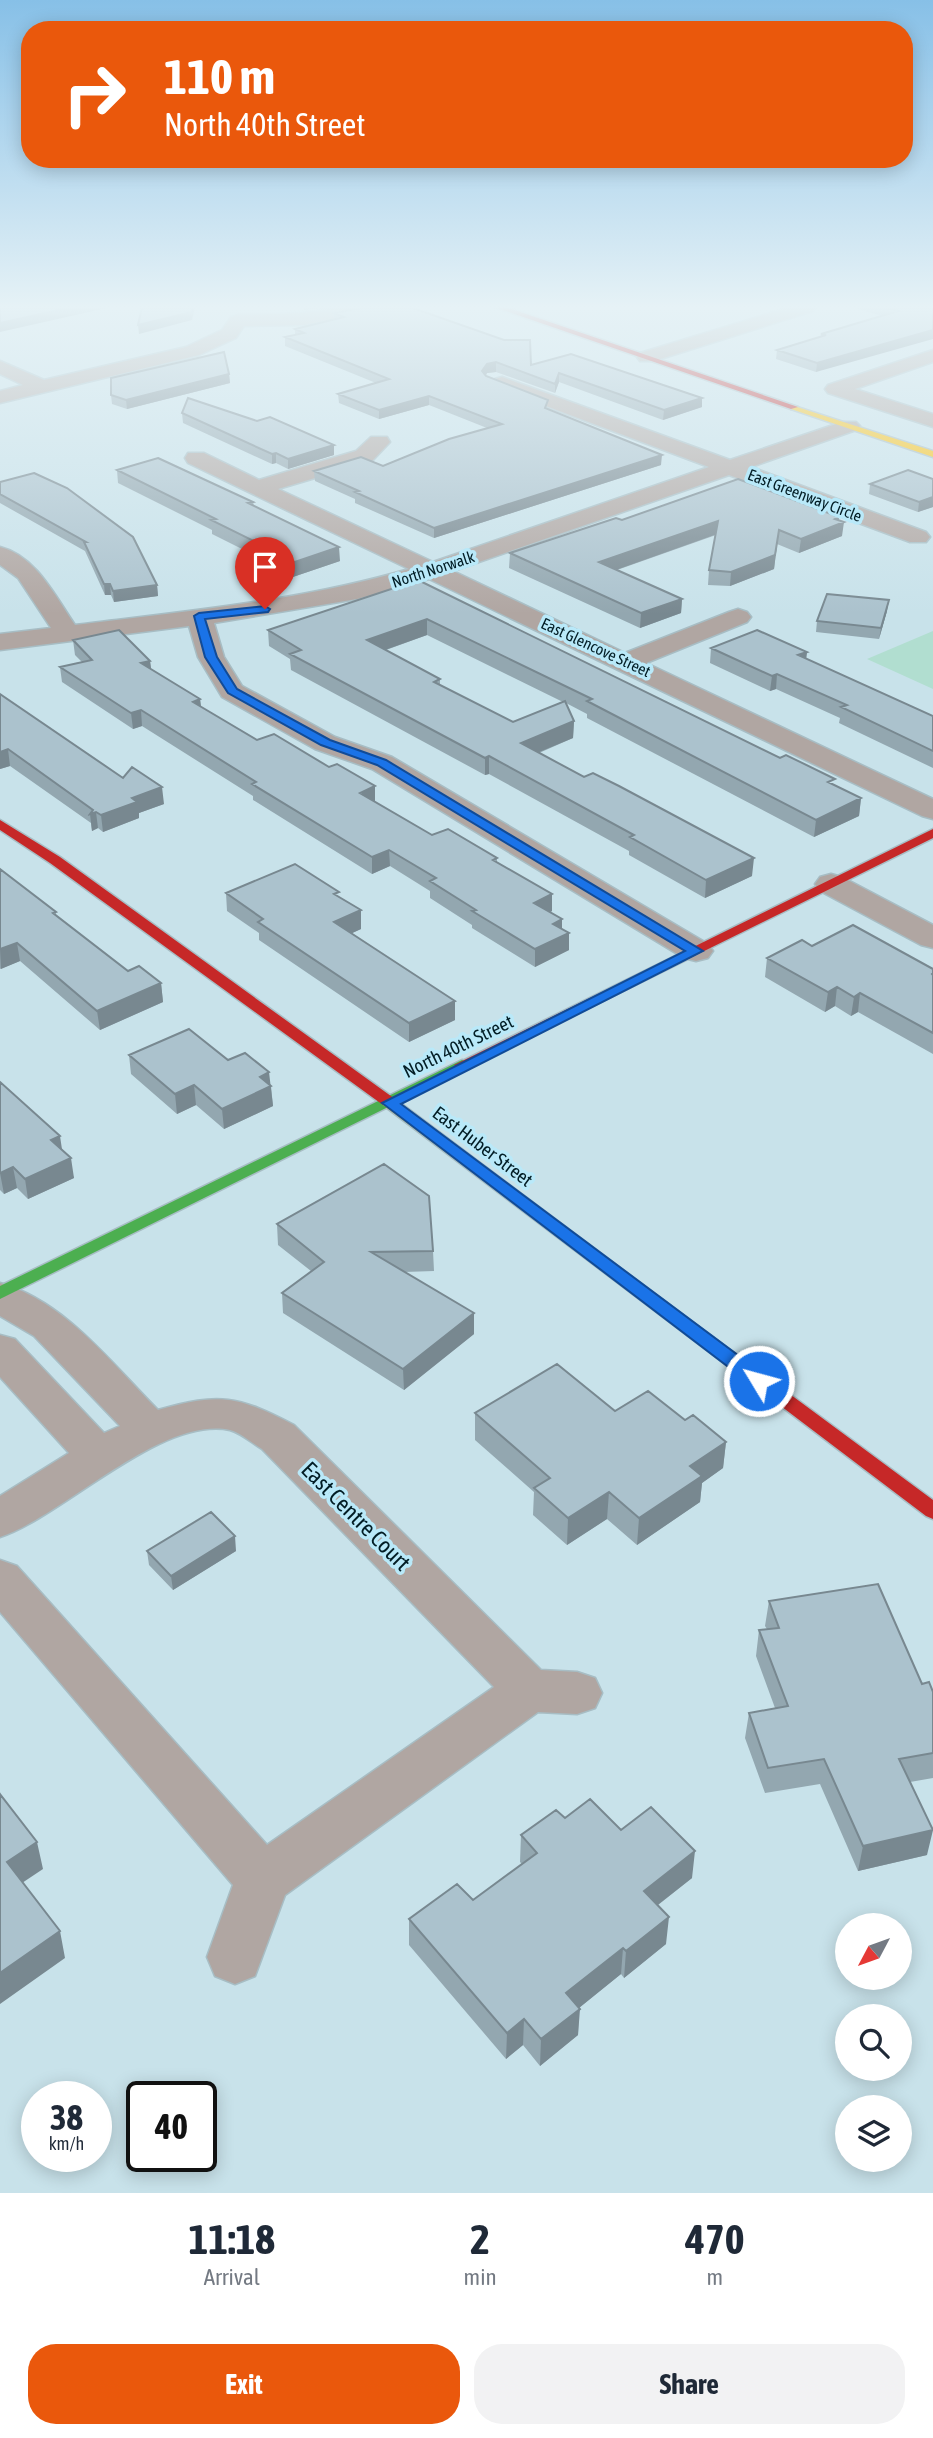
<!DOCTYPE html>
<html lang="en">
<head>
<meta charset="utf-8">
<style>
  body { margin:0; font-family:"Asap Condensed",sans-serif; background:#f2f2f3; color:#1f2937; height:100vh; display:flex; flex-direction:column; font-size:26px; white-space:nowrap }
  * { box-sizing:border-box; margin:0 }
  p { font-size:23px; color:#747a83 }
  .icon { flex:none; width:38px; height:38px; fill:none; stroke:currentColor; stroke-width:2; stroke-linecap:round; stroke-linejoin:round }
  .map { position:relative; height:2193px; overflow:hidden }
  .side { display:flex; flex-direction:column; background:#fff; flex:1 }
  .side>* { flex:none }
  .hud { position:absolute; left:21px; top:21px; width:892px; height:147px; border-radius:28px; box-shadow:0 4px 18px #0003; background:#ea580c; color:#fff; overflow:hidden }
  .needle { width:46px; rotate:229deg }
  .buttons { position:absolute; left:835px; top:1913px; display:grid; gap:14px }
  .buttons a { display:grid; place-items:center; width:77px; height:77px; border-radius:50%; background:#fff; box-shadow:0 4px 18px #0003; font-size:35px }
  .speed { position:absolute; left:21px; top:2081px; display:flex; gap:14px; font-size:35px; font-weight:700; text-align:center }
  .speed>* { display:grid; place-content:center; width:91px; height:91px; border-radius:50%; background:#fff; box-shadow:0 4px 18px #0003; line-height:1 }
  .speed small { font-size:18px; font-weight:400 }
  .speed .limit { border:4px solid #111; border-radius:10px; background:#fff; color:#111 }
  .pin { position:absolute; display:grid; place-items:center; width:60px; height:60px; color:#fff; margin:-72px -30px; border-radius:50% 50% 50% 0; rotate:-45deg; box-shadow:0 0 7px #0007 }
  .pin .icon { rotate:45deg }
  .me { position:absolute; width:77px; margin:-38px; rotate:307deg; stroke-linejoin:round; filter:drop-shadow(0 0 5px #0008) }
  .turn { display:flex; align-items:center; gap:24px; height:147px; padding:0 28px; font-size:32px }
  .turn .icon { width:91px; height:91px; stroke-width:2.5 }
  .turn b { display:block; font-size:49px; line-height:60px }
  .eta { display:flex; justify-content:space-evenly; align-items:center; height:119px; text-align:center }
  .eta b { font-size:42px; font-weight:700; line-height:49px }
  .button { display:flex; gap:14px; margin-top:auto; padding:14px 28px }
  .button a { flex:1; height:80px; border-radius:28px; background:#ea580c; color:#fff; font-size:28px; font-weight:700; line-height:80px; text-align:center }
  .button a+a { background:#f2f2f3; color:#1f2937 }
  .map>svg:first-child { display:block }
  .green { fill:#b1ded0 }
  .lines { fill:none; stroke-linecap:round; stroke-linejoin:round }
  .street-casing { stroke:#a7bdc4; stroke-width:3 }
  .fast-casing { stroke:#a7bdc4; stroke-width:3 }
  .slow-casing { stroke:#a7bdc4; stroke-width:3 }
  .jam-casing { stroke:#a7bdc4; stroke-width:3 }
  .street { fill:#b0a6a2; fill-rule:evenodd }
  .fast { fill:#4caf50; fill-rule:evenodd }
  .slow { fill:#ffc107; fill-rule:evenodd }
  .jam { fill:#c62828; fill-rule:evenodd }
  .wall { fill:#93a7b0; fill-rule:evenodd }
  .shaded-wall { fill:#788890 }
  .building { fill:#abc2cd; stroke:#788890; stroke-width:2 }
  .route { fill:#1a73e8; stroke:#114b97; stroke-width:2 }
  .labels { text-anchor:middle; stroke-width:7; stroke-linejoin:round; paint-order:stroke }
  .far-street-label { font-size:16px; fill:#021d25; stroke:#b9e9f9 }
  .street-label { font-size:19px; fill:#021d25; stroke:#b9e9f9 }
  .near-street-label { font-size:23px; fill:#021d25; stroke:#b9e9f9 }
</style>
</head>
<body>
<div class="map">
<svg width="933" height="2193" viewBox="0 0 933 2193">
  <rect width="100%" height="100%" fill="#c8e2ea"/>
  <path class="green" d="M933,631V689L867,659Z"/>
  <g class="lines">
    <g class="street-casing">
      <path id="street" d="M341,307H381L372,312L304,325L244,326L236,338L199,355L0,403V391L23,385L0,374V361L44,380L186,347L222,330L231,317L238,315L304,313Z
        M790,307H816L813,311L654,361H640L637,357L640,353Z
        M933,350V362L855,389L933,414V427L828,393L825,389L828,385Z
        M502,377L730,460L842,422H856L860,426L856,430L751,467L926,532L930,537L926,542H910L729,475L453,571L625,653L729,612L738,609L747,612L751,617L747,622L646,663L933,799V819L922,816L429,579L357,599L214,623L224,657L242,686L335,737L392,757L708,944L713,951L708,958L696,961L684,958L372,769L315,749L222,697L198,657L189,626L0,650V634L51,628L18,578L0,565V547C36,556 55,596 75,625C188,611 300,601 409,569L188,463L185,458L188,453H204L259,480L356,451L371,437H387L390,442L372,461L278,489L433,562L709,467L495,387L492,383L495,379Z
        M831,874L842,877L933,925V948L921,945L820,891L815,884L820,877Z
        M0,1283C65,1301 112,1364 158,1410C220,1392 238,1396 294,1425L541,1670L577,1672L595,1678L602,1693L595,1708L577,1714L538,1712L285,1895L255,1976L235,1984L215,1976L207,1957L233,1885L0,1612V1560L17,1566L267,1845L494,1687L262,1449C252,1443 241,1433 230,1430C161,1415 62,1517 0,1537V1496L69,1453L0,1377V1335L15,1339L104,1433L120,1426L34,1336L0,1316Z"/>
    </g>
    <g class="fast-casing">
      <path id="fast" d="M462,1060L467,1062L470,1065L467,1068L0,1299V1286Z"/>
    </g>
    <g class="slow-casing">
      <path id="slow" d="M791,405L933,451V457L791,409Z
        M389,1097L395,1099L699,1327L702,1331L699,1335H687L383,1105L381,1102L383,1099Z"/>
    </g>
    <g class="jam-casing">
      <path id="jam" d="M494,307H506L798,407L791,409Z
        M0,820L60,857L395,1099L397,1102L395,1105H383L50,863L0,830Z
        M933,829V838L467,1068H457L454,1065Z
        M693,1325L699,1327L933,1500V1519L926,1516L687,1335L684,1331L687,1327Z"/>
    </g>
    <use href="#street" class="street"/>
    <use href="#fast" class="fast"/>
    <use href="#slow" class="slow"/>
    <use href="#jam" class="jam"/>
  </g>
  <path class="wall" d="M858,307H933L816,372L776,359L777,350L821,337V334L882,316L858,309Z
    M334,313L531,365L702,398V407L663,420L559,382L555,393L496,372L487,373L486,376L548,409L661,465L434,538L355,503V499L315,481L314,471L383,466L487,428L429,405L379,419L339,403L338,394L376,383L285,346V337L295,335V329L334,319Z
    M229,374L230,383L127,409L112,404L111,395Z
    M182,413L334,455L288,469L276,463L272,464L183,423Z
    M117,470L253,502L254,506L340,561L284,580L251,563L250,553L212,534V530L118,483Z
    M933,479V507L918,512L869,494L870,484Z
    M0,482L157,585L158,596L114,602L111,595H105L85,551L0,503Z
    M622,520H839L842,536L799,553L777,544L774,569L730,586L708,585L709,570L716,535L617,570L682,599L681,613L640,628L509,568L510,553Z
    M418,580L861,798L859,816L814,837L587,718V714L566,703L574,721L573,738L539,753L752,876L705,898L629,855V851L489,774L485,775L291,670L290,659L269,646L268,630ZM427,635L563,702L513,722L440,685V679L386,650Z
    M887,611L879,639L816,632L817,621Z
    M73,640L150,661L151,669L200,699L201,707L257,740L375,802L432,835L497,858V862L552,894V911L550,912L562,919V929L569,933V950L535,967L472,928V925L430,898V891L390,866L372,874L253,800V796L142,726L133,729L62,682L60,667L82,662L75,655Z
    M711,648L807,652L806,659L933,716V768L839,723L840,718L776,689L770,691L710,663Z
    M0,694L123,778L164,804L139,813V818L103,832L98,828L92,831L91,823L10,766L0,769Z
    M0,869L56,912V916L128,971L161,983L163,1002L100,1030L20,961L0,969Z
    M226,893L339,897L361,910V929L352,933L455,1020L409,1042L259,940V933L227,911Z
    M812,946L933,969V1054L858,1012L851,1016L835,1006L825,1012L765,977L767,958Z
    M129,1055L228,1060L271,1086L273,1106L224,1129L196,1105L177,1114L131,1074Z
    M0,1082L62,1149L74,1178L28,1199L17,1188L4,1194L0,1190Z
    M277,1224L433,1251L434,1271L404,1272L474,1334L404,1390L283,1313L282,1293L311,1271L278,1245Z
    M615,1411L726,1442L723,1468L702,1483L700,1502L637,1545L607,1519L567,1545L533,1515L534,1492L475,1440V1413Z
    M147,1551H236L173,1590L149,1565Z
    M769,1601L922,1684L933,1692V1778L910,1782L927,1855L858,1871L820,1784L765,1793L745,1738L749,1713L775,1708L756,1656L759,1630L767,1629L765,1626Z
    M565,1818L621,1830L692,1878L658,1905L666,1944L624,1978L621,1974L579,2008L578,2035L540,2066L523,2045L506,2059L409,1945V1919L473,1900L522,1864L520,1862L521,1835Z"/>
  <path class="shaded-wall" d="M72,307H111L0,332V323Z
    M193,307H195L192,320L139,334L138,325Z
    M304,307H325L304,310Z
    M933,330V339L816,372L817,363Z
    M496,362V372L487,373L482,380V371L487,364Z
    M559,373V382L555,393V384Z
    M229,374L230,383L127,409L126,400Z
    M429,396V405L379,419V410Z
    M702,398V407L663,420L664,410Z
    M334,445V455L288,469V459Z
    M276,453V463L272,464V454Z
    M662,455L661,465L434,538V528Z
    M933,497V507L918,512L919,502Z
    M839,517V524L844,522L842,536L799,553L801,539Z
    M718,521L717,534L599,576V562Z
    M779,530L774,569L730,586L731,572Z
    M339,547L340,561L284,580L283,566Z
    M104,584H110L111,595H105Z
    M157,585L158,596L114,602L113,591Z
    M682,599L681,613L640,628L641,613Z
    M889,600L887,611L879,639L881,628Z
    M427,619V635L368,656L367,640Z
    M807,652L805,667L798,655Z
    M150,661L152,676L141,663Z
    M777,674L776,689L770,691L772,676Z
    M200,699L202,715L193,702Z
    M141,710L142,726L133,729L131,713Z
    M574,721L573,738L520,760L521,743Z
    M8,749L10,766L0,769V752Z
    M489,756V774L485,775V758Z
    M375,786V802L360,793Z
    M162,787L164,804L139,813V818L103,832L101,815L132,798Z
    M861,798L859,816L814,837L816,820Z
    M96,812L98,828L92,831L90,814Z
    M389,850L390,866L372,874V857Z
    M754,858L752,876L705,898L706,880Z
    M552,894V911L534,920V903Z
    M361,910V929L335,941L334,922Z
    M562,919V936L553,924Z
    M569,933V950L535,967V949Z
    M17,943L20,961L1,969L0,949Z
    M161,983L163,1002L100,1030L97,1011Z
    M837,987L835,1006L825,1012L828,992Z
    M860,993L858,1012L851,1016L854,997Z
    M455,1001V1020L409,1042V1023Z
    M269,1072L273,1106L224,1129L222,1109L260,1077Z
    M194,1085L196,1105L177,1114L175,1094Z
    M60,1136L63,1156L51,1140Z
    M71,1158L74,1178L28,1199L25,1179Z
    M13,1167L17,1188L4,1194L0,1173Z
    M474,1313V1334L404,1390L403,1369Z
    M726,1442L723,1468L702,1483L700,1502L637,1545L639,1518L690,1466Z
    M609,1492L607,1519L567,1545L568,1518Z
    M235,1536L236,1551L173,1590L171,1576Z
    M933,1830L927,1855L858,1871L863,1846Z
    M37,1842L43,1869L13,1889L7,1862Z
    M695,1851L692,1878L641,1918L644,1891Z
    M669,1917L666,1944L624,1978L626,1951Z
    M60,1931L65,1958L0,2004V1973Z
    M623,1948L621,1974L564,2020L566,1993Z
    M580,2009L578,2035L540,2066L541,2039Z
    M524,2019L523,2045L506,2059L507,2033Z"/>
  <path class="building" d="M0,307H72L0,323Z
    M142,307H193L192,312L138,325Z
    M367,307H410L504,340H530L531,365L571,354L702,398L664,410L559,373L555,384L496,362L487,364L482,371L486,376L548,400L545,408L662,455L434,528L355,492L359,491L314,471L361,457L383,466L449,439L502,424L429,396L379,410L338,394L389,379L285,337L304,333L295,329L344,317L334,313Z
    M882,307H933V330L817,363L777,350L826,335L821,334L898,311Z
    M224,352L229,374L126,400L111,395V378Z
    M188,398L257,421L270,417L334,445L288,459L276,453L272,454L182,413Z
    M158,458L253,502L248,503L339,547L283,566L250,550L258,547L252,543L256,542L211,520L216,519L117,470Z
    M908,470L933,479V497L919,502L870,484Z
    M34,473L67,488L133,537L157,585L113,591L110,584H104L84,542H86L0,494V482Z
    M738,479L839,517L835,519L844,522L801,539L779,530L775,555L731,572L709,570L718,521L599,562L682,599L641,613L510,553L616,518L622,520Z
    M418,580L780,758L786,755L835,779L828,782L861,798L816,820L587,701L592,699L427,619L367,640L440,679L434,682L513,722L565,701L574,721L521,743L584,777L593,773L619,786L754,858L706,880L630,837L634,835L489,756L485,758L290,654L301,650L268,630Z
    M827,594L889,600L881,628L817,621Z
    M119,630L150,661L141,663L200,699L193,702L257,740L274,734L329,767L337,764L375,786L360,793L432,835L448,829L497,858L493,860L552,894L534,903L562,919L553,924L569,933L535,949L472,911L476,910L430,881L436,878L389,850L372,857L252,784L256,782L141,710L131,713L60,667L92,660L73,640Z
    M757,630L807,652L798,655L933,716V751L841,707L847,705L777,674L772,676L711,648Z
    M0,694L123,778L132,767L162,787L132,798L137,802L101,815L96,812L90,814L93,810L8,749L0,752Z
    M295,864L339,892L334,894L361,910L334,922L455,1001L409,1023L258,922L263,919L226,893Z
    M0,869L56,912L53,913L128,971L139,966L161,983L97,1011L17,943L0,949Z
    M853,925L933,969V973L932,974L933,975V1033L860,993L854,997L837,987L828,992L767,958L802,940L812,946Z
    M189,1029L228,1060L245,1053L269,1072L260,1077L271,1086L222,1109L194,1085L175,1094L129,1055Z
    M0,1082L60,1136L51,1140L71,1158L25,1179L13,1167L0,1173Z
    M384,1164L429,1196L433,1251L371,1252L474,1313L403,1369L282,1293L324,1262L277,1224Z
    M557,1364L615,1411L648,1391L685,1420L693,1415L726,1442L690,1466L702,1476L639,1518L609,1492L568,1518L534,1488L550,1478L475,1413Z
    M211,1512L235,1536L171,1576L147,1551Z
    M878,1584L922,1684L929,1682L933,1692V1753L899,1759L933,1830L863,1846L824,1759L768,1768L749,1713L788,1706L759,1630L779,1628L769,1601Z
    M0,1794L37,1842L7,1862L60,1931L0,1973Z
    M590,1799L621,1830L651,1807L695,1851L644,1891L669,1917L626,1951L623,1948L566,1993L580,2009L541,2039L524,2019L507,2033L409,1919L457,1884L473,1900L537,1853L521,1835L556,1810L565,1818Z"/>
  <linearGradient id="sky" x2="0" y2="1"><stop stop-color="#87c0e7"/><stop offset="0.5" stop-color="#e6f2f6"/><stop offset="1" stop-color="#e6f2f6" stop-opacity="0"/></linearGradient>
  <rect width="933" height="614" fill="url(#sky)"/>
  <path class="route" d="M265,606L270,609L268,612L205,619L217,657L237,689L330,740L386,760L703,951L401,1104L766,1376L769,1381L766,1385H752L382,1103L685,951L377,765L321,745L228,693L205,657L194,616L199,613Z"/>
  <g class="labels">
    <g class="far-street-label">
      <text transform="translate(805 495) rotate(21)" y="6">East Greenway Circle</text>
      <text transform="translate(433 569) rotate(-18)" y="6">North Norwalk</text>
      <text transform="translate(596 647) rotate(25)" y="6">East Glencove Street</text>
    </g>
    <g class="street-label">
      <text transform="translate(458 1046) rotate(-26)" y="7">North 40th Street</text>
      <text transform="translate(483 1146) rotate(37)" y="7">East Huber Street</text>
    </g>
    <g class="near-street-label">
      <text transform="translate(356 1516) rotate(45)" y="8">East Centre Court</text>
    </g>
  </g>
</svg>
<div class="buttons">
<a><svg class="needle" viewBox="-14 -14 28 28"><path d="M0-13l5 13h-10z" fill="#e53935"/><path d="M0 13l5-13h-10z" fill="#747a83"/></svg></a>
<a><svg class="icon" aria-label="search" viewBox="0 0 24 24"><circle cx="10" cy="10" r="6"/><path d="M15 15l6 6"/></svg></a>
<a><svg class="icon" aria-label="layers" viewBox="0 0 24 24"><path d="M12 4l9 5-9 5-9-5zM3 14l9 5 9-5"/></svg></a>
</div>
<div class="speed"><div>38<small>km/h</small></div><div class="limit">40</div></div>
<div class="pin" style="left:265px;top:609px;background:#d93025"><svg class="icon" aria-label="arrive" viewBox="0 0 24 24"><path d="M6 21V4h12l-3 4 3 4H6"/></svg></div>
<svg class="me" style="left:759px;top:1381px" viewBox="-20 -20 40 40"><circle r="17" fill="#1a73e8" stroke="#fff" stroke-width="3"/><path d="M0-11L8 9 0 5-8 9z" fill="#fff"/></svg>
<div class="hud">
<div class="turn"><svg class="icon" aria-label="right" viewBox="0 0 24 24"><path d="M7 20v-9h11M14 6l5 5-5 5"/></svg><div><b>110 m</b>North 40th Street</div></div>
</div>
</div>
<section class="side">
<div class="eta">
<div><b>11:18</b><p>Arrival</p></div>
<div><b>2</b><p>min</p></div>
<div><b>470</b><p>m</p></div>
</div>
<div class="button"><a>Exit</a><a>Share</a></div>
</section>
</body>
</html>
